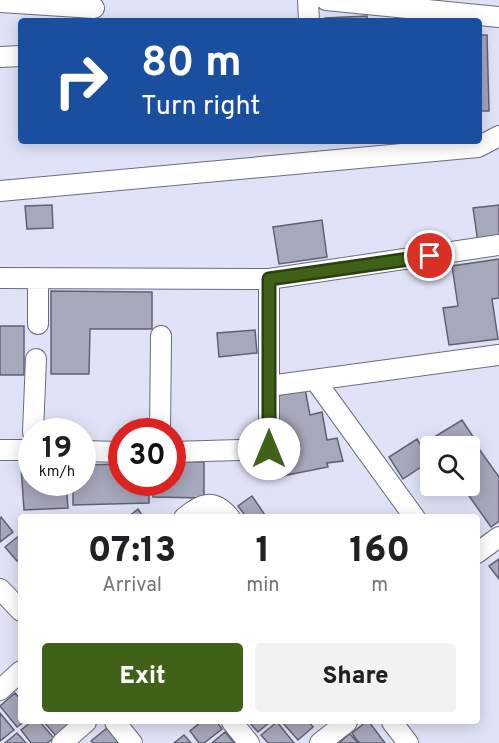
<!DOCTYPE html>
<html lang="en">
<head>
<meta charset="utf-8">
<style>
  body { margin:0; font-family:Overpass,sans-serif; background:#f2f2f2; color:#202124; height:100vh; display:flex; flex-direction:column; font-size:22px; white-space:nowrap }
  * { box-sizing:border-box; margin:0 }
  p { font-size:20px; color:#757577 }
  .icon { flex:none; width:33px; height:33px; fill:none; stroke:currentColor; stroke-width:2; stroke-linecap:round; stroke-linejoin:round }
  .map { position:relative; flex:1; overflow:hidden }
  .side { position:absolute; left:18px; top:514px; width:462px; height:210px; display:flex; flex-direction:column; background:#fff; border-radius:6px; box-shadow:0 3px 15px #0003 }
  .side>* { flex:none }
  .banner { position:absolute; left:18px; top:18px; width:464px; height:126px; border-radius:6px; box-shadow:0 3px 15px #0003; background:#1a4fa0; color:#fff; overflow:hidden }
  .fabs { position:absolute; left:420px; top:436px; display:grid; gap:12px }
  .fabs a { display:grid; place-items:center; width:60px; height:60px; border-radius:6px; background:#fff; box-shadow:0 3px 15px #0003; font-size:30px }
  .speed { position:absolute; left:18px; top:418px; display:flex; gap:12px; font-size:30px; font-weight:700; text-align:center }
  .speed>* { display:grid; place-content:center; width:78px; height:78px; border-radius:50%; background:#fff; box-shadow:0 3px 15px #0003; line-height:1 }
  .speed small { font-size:15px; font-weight:400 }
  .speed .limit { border:9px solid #d22; background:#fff; color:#111 }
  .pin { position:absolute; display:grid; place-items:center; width:51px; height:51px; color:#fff; margin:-26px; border:3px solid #fff; border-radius:50%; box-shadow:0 2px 6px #0007 }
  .me { position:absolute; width:66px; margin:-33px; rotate:0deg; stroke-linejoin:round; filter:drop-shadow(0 0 4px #0008) }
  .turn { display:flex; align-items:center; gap:21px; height:126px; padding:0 24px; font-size:27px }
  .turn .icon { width:78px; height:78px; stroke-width:2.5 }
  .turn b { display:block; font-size:42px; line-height:51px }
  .eta { display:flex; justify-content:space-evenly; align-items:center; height:102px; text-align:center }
  .eta b { font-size:36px; font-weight:800; line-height:42px }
  .button { display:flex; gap:12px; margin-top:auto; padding:12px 24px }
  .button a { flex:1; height:69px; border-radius:6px; background:#406218; color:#fff; font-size:24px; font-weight:800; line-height:69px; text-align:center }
  .button a+a { background:#f2f2f2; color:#202124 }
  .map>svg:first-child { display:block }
  .building { fill:#a6a8bb; stroke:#606273; stroke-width:1.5 }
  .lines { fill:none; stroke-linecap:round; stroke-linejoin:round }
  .minor-casing { stroke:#6b6c7e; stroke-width:22 }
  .minor { stroke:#fff; stroke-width:20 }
  .route-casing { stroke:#2a4010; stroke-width:15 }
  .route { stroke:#406218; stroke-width:10 }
</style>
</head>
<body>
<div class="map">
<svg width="499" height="743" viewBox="0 0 499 743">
  <rect width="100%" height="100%" fill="#e0e3f7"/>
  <path class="building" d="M367,16V21H325V18Z
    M478,35H487L489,111H478Z
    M52,205L53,228L27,229L25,206Z
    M499,205V240L478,243L473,208Z
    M322,220L327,257L279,264L273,227Z
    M499,259V298L492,299L498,339L449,345L443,308L458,306L452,266Z
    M51,291L152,292V329H90L89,374H51Z
    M0,326H24V375H0Z
    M255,330L257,353L219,357L217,333Z
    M305,389L310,415L322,412L327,440L337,438L343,461L327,463L328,467L282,476L275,396Z
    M462,420L474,438L460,447H436L431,439Z
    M417,439L430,461L403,479L389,457Z
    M474,442L499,477V521L491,527L462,486H470V447H467Z
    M172,461L204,462V498L153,497V483H172Z
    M122,464V483H149V503L73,505V483H82V465Z
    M21,467H32V483H66L68,508L24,510Z
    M252,496L267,518H247L238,506Z
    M138,509L144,518H127Z
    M1,517L13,532L0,542V518Z
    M21,534V558L17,561L5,547Z
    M499,559V579L489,566Z
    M15,693L21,700V722H24L17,727L0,706Z
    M0,713L14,730L0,741Z
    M31,722H40L54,738L47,743H31L21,730Z
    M44,722H71L72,723L56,736Z
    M201,722H217L222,729L204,743H199L190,731Z
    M249,722H270L258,732Z
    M277,722L294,743H268L261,735Z
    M282,722H309L313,727L298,740Z
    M366,722H369L385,743H360L356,739L352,733Z
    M107,728L119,743H93L91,741Z
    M225,732L234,743H212Z
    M17,733L26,743H5Z
    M350,734L358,743H339L347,736Z
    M184,735L191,743H174Z"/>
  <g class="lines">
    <g class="minor-casing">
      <path id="minor" d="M308,0L309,21
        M326,0L499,17
        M0,2L94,8
        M0,57L21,56
        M0,191L478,147L499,136
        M0,278L269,279L499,245
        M38,278V324
        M315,380L415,518
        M269,386L499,355
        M33,432L36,359
        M160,432L161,336
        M0,450H32
        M82,451L122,452
        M172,452L269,449V279
        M184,518C201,503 214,498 230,518
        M477,553L499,537
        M0,589L21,611
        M0,690L21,671
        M115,722L132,743
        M232,722L249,743
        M392,722L408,743
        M62,743L86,722
        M320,743L347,722"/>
    </g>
    <use href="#minor" class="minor"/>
  </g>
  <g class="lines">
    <g class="route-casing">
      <path id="route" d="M269,449V279L430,256"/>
    </g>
    <use href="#route" class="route"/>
  </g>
</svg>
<div class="fabs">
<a><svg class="icon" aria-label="search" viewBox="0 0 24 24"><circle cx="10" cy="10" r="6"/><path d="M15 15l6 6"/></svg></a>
</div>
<div class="speed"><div>19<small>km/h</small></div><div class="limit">30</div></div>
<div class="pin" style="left:430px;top:256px;background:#d93025"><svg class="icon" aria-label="arrive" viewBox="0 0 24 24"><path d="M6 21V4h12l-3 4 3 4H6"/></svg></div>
<svg class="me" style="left:269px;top:449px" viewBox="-20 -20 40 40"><circle r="19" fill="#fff"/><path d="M0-13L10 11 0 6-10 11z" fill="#406218"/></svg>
<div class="banner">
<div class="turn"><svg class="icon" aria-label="right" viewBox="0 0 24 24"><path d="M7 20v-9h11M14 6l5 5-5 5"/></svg><div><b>80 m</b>Turn right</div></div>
</div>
<section class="side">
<div class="eta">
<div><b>07:13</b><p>Arrival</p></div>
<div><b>1</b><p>min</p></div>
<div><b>160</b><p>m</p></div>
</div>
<div class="button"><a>Exit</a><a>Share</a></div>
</section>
</div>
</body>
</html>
